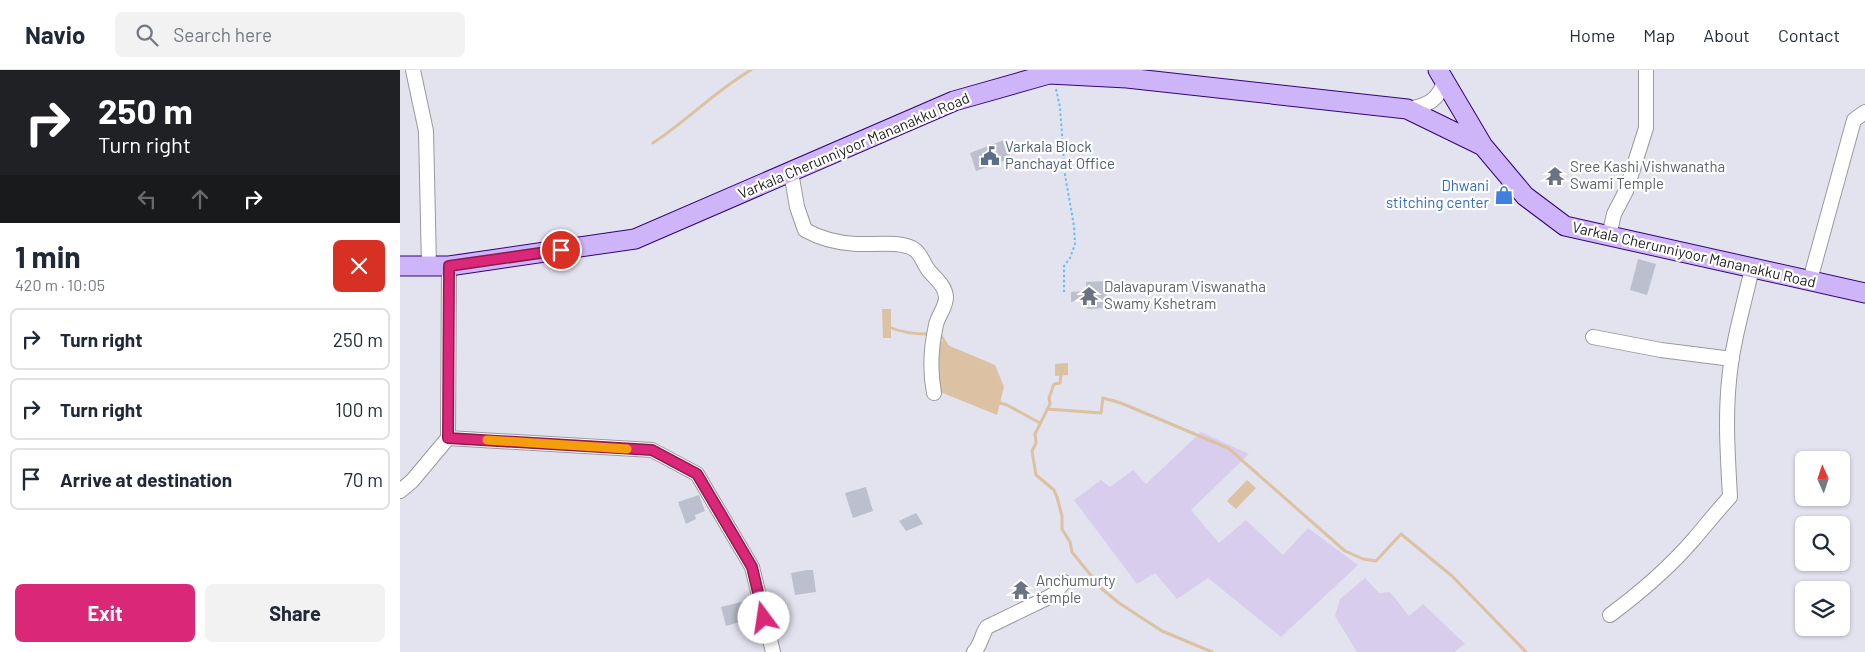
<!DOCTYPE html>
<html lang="en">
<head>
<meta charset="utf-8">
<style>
  body { margin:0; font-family:Barlow,sans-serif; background:#f2f2f3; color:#1f2937; height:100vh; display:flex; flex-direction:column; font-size:19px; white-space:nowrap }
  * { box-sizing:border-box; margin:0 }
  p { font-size:16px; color:#747a83 }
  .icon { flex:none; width:28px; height:28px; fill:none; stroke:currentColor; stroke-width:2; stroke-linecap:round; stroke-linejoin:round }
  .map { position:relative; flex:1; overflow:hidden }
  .sheet { display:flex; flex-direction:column; background:#fff; width:400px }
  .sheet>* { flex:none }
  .hud { background:#202124; color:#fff; overflow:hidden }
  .needle { width:32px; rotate:357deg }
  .buttons { position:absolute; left:1395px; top:381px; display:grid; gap:10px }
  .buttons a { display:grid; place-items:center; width:55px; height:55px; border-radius:8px; background:#fff; box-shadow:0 1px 4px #0004; font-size:25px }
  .pin { position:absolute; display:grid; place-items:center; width:42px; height:42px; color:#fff; margin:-21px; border:2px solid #fff; border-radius:50%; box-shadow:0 1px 5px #0007 }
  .me { position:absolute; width:55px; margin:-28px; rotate:346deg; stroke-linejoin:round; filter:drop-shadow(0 0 4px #0008) }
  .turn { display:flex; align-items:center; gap:18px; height:105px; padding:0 15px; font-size:22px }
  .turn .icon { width:65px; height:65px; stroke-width:2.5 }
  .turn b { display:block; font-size:35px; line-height:42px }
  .lanes { display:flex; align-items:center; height:48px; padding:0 15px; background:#0003; justify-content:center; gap:25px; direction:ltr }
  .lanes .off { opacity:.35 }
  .round { display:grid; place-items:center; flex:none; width:52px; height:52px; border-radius:8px; background:#f2f2f3 }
  .headline { display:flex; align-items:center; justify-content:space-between; height:85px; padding:0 15px }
  h1 { font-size:30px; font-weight:700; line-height:38px }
  .button { display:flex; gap:10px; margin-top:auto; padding:10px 15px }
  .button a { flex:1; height:58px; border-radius:8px; background:#db2777; color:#fff; font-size:20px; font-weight:700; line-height:58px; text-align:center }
  .button a+a { background:#f2f2f3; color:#1f2937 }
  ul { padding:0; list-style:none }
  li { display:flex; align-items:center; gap:15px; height:62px; margin:0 10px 8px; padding:0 5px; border:2px solid #e0e1e3; border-radius:8px }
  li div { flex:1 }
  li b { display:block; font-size:19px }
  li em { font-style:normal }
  header { display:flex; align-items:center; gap:30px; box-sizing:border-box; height:70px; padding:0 25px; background:#fff; border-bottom:1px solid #e0e1e3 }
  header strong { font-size:24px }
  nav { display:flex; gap:28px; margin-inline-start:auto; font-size:18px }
  .search { width:350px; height:45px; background:#f2f2f3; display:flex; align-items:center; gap:12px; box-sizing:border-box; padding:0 18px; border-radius:8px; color:#747a83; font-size:19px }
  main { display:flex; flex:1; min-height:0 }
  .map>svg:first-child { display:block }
  .farmland { fill:#d9cded }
  .water { fill:#dcc1a2 }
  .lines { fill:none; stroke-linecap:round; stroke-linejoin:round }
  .stream { stroke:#dcc1a2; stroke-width:3 }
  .building { fill:#bcc0ce }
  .minor-casing { stroke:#9a9a9a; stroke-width:16 }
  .secondary-casing { stroke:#330473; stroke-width:21 }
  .path { stroke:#67bdfa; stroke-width:2; stroke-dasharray:2.5 2.5; stroke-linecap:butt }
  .minor { stroke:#fff; stroke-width:14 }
  .secondary { stroke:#ceb5f9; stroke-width:19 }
  .route-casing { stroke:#8e194d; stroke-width:12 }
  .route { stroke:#db2777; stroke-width:9 }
  .slow { stroke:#f59e0b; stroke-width:9 }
  .labels { text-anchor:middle; stroke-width:4.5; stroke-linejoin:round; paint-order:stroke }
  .street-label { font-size:15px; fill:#1d1d1d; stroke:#fff }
  .service-label { font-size:15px; fill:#4e5e75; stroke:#fff; text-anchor:start }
  .worship-label { font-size:15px; fill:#5b616d; stroke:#fff; text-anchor:start }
  .shop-label { font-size:15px; fill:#366cbe; stroke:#fff; text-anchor:end }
</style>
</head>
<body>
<header>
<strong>Navio</strong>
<div class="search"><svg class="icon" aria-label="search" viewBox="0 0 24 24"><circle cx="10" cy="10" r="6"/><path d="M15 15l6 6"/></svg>Search here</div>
<nav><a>Home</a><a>Map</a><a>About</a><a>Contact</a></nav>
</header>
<main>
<section class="sheet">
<div class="hud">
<div class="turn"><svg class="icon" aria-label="right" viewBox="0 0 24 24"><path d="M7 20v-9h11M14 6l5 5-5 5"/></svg><div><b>250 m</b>Turn right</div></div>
<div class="lanes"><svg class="icon off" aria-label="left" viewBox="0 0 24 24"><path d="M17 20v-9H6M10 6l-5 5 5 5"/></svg><svg class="icon off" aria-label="ahead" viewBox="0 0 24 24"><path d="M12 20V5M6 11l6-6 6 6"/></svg><svg class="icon" aria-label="right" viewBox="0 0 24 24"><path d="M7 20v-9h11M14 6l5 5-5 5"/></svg></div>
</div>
<div class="headline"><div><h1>1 min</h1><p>420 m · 10:05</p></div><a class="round" style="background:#d93025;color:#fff"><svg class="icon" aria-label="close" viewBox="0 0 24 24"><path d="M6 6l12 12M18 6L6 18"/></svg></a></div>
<ul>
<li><svg class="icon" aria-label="right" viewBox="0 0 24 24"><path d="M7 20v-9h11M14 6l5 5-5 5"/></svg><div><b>Turn right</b></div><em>250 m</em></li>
<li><svg class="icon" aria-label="right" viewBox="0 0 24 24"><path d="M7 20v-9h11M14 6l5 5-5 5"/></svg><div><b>Turn right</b></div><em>100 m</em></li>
<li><svg class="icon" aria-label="arrive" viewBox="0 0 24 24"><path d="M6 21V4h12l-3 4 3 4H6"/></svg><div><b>Arrive at destination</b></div><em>70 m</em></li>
</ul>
<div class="button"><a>Exit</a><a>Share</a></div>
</section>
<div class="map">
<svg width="1465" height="582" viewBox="0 0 1465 582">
  <rect width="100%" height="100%" fill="#e2e3ee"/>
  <path class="farmland" d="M801,362L849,384L791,440L819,473L846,450L883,485L908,458L958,495L881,567L808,508L777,529L755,503L737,514L674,430L701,410L710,417L733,400L746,414Z
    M965,508L979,523L990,522L1009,546L1023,534L1065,574L1055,581L1056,582H957L935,546L940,529Z"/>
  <path class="water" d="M482,239H491V268H483Z
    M538,269L550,276L595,295L604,317L597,345L538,321Z
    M668,293V305L655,306V294Z
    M847,410L856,418L836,439L827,431Z"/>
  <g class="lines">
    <path class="stream" d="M253,73C287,51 315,21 351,0
      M489,257C502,263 515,264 529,264
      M540,264L548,277
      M661,305L660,313L654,314L649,328L650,334L635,364L636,373L632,381L636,405L654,420L657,427L662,446V459L670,472L672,482L702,519L719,533L762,561L812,582
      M597,332L607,335L640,353
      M647,339L701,343L703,328L721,333L828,378L945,481L963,489L976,491L1001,464L1052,506L1126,582"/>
  </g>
  <path class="building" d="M604,70L611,88L576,101L570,83Z
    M1238,189L1256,194L1247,225L1230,220Z
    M706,211L707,238L687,239L686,231L671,232V222L686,221V212Z
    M466,417L473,441L453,448L445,423Z
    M299,425L305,441L295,445L296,449L286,454L278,432Z
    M516,443L523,454L506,461L499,451Z
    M407,500H413L416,522L395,525L391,503Z
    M345,531L349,543L341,546L343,551L326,556L321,537Z"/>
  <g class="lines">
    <g class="minor-casing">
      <path id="minor" d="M13,0L26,61L29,196
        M1007,39C1028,36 1039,30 1045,9
        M391,102L397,137L405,160C421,169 437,173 456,174C472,175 502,170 515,180C522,185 524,196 530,202C537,210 545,216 546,227C546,238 538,245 536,255C531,277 530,302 534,323
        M1209,166L1214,144L1226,121L1246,58V0
        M49,196L48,368L252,380L297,404L352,497L373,582
        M1410,210L1454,50L1465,42
        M1193,267L1261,280L1332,289
        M0,421L12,411L48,368
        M1210,545C1241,522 1269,498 1294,469C1306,455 1317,441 1330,427C1328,389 1325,350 1329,311C1332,273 1344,235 1352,198
        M574,582C581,575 581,566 587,557L647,528L654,524L664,512"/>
    </g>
    <g class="secondary-casing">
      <path id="secondary" d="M1038,0L1083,76
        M0,196H49L235,169L554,31L649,4L727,8L1007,39L1083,76L1125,126L1165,156L1465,223"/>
    </g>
    <path class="path" d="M656,19L660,37L665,105L674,156L675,174L670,188L664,196V222"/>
    <use href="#minor" class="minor"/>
    <use href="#secondary" class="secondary"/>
  </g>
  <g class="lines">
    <g class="route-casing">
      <path id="route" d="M161,180L49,196L48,368L252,380L297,404L352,497L364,548"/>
    </g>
    <use href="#route" class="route"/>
    <path class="slow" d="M87,370L227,379"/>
  </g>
  <defs>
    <g id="civic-bare" transform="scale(1.5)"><path d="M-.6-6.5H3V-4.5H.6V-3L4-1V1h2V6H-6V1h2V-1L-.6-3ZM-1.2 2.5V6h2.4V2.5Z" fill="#5c6f8a" stroke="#fff" stroke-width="2.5" paint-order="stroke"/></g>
    <g id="temple-bare" transform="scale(1.5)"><path d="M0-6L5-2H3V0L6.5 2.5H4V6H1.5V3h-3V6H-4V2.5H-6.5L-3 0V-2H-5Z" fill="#6b7280" stroke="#fff" stroke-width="2.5" paint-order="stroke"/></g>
    <g id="shop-bare" transform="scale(1.5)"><path d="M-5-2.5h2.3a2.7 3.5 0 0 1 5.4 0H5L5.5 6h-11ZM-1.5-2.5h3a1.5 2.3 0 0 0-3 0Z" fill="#3f7fe0" stroke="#fff" stroke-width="2.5" paint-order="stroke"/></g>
  </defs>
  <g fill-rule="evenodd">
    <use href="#civic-bare" x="590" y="86"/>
    <use href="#temple-bare" x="1155" y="106"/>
    <use href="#shop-bare" x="1104" y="125"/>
    <use href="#temple-bare" x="689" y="226"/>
    <use href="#temple-bare" x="621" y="520"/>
  </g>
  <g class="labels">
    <g class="street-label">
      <text transform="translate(454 76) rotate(-23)" y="5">Varkala Cherunniyoor Mananakku Road</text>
      <text transform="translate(1294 185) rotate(13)" y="5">Varkala Cherunniyoor Mananakku Road</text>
    </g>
    <g class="service-label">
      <text x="605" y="82">Varkala Block<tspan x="605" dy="17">Panchayat Office</tspan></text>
    </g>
    <g class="worship-label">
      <text x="1170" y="102">Sree Kashi Vishwanatha<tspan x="1170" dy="17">Swami Temple</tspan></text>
      <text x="704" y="222">Dalavapuram Viswanatha<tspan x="704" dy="17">Swamy Kshetram</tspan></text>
      <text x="636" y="516">Anchumurty<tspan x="636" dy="17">temple</tspan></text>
    </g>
    <g class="shop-label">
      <text x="1089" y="121">Dhwani<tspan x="1089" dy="17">stitching center</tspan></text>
    </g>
  </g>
</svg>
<div class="buttons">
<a><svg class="needle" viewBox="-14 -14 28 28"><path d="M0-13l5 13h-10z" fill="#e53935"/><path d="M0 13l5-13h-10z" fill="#747a83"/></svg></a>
<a><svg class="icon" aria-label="search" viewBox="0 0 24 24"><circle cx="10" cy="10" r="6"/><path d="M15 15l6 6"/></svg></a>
<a><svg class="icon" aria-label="layers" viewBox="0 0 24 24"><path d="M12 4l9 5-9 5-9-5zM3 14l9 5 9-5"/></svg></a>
</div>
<div class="pin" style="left:161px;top:180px;background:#d93025"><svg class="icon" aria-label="arrive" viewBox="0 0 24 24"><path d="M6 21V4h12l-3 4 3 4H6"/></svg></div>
<svg class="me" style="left:364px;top:548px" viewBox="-20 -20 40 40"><circle r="19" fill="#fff"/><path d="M0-13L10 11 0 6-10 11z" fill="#db2777"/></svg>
</div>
</main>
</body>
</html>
